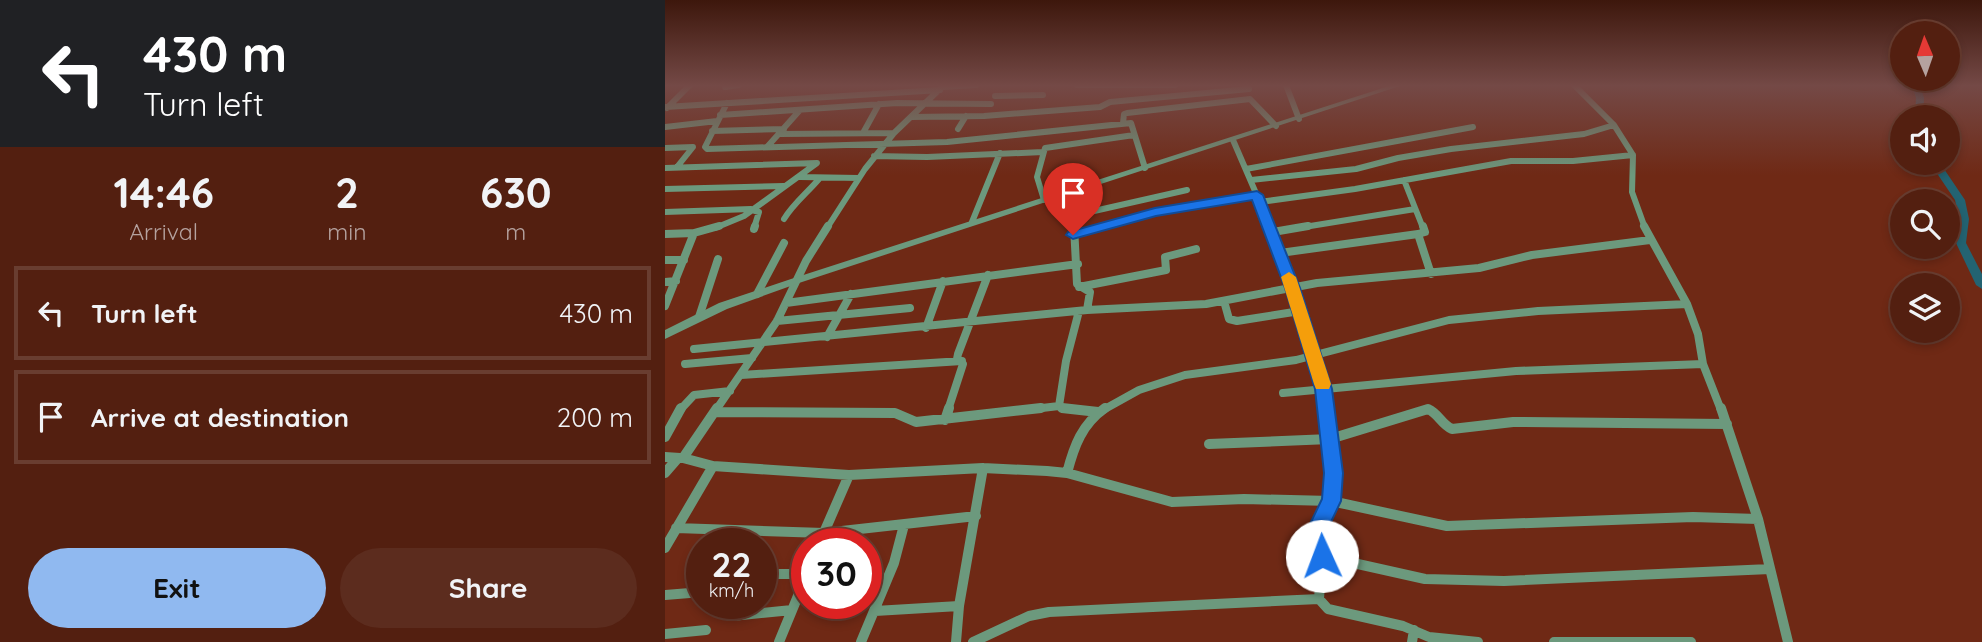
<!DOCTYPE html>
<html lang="en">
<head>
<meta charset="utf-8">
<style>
  body { margin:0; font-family:Quicksand,sans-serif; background:#5c2c1e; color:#f1f3f6; height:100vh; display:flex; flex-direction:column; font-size:26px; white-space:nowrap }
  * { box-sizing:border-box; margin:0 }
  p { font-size:23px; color:#b5a29f }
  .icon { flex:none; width:38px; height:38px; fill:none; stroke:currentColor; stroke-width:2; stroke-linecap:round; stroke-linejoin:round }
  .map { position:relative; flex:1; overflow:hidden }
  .side { display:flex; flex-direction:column; background:#531f10; width:665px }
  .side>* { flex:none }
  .top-card { background:#202124; color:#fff; overflow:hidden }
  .needle { width:46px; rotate:358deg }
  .buttons { position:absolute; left:1225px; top:21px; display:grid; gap:14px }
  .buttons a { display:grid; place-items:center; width:70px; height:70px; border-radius:50%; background:#531f10; box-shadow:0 4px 10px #0003,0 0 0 2px #693d30; font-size:35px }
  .speed { position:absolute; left:21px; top:528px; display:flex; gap:14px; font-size:35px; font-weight:700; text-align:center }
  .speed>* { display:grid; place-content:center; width:91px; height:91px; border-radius:50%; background:#531f10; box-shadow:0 4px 10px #0003,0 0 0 2px #693d30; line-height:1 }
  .speed small { font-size:18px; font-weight:400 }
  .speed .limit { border:10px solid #d22; background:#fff; color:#111 }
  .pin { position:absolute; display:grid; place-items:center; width:60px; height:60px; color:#fff; margin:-72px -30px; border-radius:50% 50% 50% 0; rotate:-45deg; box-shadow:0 0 7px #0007 }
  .pin .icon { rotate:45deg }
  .me { position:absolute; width:77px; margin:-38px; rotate:358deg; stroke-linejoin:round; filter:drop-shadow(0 0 5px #0008) }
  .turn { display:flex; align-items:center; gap:24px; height:147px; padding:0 28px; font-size:32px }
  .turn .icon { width:91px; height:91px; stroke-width:2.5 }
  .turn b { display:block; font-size:49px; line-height:60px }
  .eta { display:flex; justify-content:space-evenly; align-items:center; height:119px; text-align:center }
  .eta b { font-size:42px; font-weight:700; line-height:49px }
  .primary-button { display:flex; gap:14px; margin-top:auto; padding:14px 28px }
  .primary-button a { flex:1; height:80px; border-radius:42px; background:#90b9f0; color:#111; font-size:28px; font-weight:700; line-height:80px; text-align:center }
  .primary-button a+a { background:#5c2c1e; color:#f1f3f6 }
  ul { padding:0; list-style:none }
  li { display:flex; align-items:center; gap:21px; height:94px; margin:0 14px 10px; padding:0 14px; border:4px solid #693d30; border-radius:0px }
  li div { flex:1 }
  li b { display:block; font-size:26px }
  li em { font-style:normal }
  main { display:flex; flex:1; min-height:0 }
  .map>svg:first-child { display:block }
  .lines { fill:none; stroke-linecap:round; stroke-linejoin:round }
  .river { fill:#236372; fill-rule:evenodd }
  .minor-far2 { stroke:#6c997d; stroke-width:6 }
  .minor-far1 { stroke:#6c997d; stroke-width:8 }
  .minor { stroke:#6c997d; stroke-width:10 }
  .tertiary { fill:#6c997d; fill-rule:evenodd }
  .route { fill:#1a73e8; stroke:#114b97; stroke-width:2 }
  .slow { fill:#f59e0b }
</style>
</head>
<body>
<main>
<section class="side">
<div class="top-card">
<div class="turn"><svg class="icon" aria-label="left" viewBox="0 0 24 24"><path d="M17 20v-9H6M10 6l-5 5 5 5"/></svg><div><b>430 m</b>Turn left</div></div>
</div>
<div class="eta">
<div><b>14:46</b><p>Arrival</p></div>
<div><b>2</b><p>min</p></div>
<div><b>630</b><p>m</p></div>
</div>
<ul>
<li><svg class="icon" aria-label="left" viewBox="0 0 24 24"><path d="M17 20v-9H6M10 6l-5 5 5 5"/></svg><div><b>Turn left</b></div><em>430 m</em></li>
<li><svg class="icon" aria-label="arrive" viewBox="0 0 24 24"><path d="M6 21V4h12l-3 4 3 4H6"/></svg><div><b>Arrive at destination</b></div><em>200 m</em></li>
</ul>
<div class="primary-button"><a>Exit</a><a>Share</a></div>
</section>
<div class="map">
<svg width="1317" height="642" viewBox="0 0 1317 642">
  <rect width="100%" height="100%" fill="#6f2915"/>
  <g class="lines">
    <path class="river" d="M1247,85H1255L1259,98L1258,117H1250L1251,98Z
      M1265,163H1275L1300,200L1304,219L1301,243L1317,274V289L1311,285L1291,243L1294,219L1290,200Z"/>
    <path class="minor-far2" d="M412,85H510
      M621,85L634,119
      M909,85L949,125L968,155L967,192L980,228
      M60,87L74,85
      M277,87L311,85
      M330,96L378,95
      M62,103L40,147L42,149L282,142L466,123L480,168
      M0,107L275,90
      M2,108L25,85
      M55,115L232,103L326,104
      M246,117L319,116L435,107L445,102L584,89
      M458,123L459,114L462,113L585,99L611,126
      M0,127L52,121
      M293,129L301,116
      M47,131L119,129
      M198,133L214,104
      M115,134L229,133
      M568,140L606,228
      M102,147L135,110
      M0,148L28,147L12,167
      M209,156L262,157L378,152
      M0,168L152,163L79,216L50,228
      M581,169L808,127
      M135,177L194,178
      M586,180L691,169L733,158L786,149L919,134L949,125
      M739,180L758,228
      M0,189L119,186
      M400,193L409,228
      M379,200L372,177L380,148L469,135
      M595,202L690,189L846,161H908L968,155
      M87,210L94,212L89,228
      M0,212L86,209
      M407,216L522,190
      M119,219C128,204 142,193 154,179
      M307,222L335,153
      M162,228L200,169L229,133L279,85
      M433,228L490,212L591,195
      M633,228L750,209"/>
    <path class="minor-far1" d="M409,226L412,284L425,292L422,310
      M606,226L650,354L661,410
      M758,226L760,232L753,234L766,274
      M979,226L1022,304L1033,334L1038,364L1056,410
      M89,229L90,226
      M608,232L643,226
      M0,234L29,233
      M408,235L439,226
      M615,253L753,234
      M0,260H19
      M0,282L11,281
      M414,287L501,270L500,257L531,249
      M92,294L119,243
      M559,301L564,319L572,321L635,311
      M121,303L413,264
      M0,306L29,233L54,226
      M34,317L53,259
      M112,321L245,308
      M261,328L278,281
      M162,337L186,294
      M29,349L422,310L541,304L652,283L814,268L867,255L985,240
      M20,364L87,358
      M76,375L297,361
      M618,393L851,371L1038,364
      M15,410L29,395L65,391
      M51,410L112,321L141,261L163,226
      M283,410L298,364L292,359L293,354L323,275
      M360,410L394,406
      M408,410L394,406L401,361L414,311
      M438,410L474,390L520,375L631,360L784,320L873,311L1022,304
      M760,410H765"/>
    <path class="minor" d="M52,408L18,458L48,466L184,475L318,468L382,471L402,473L507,502L579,499L666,501L782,526L1028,517L1093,519
      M397,408L433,412
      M660,408L669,473L666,501L655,524L657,556L654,599L663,609L738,626L764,637L813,642
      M1056,408L1093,519L1123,642
      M51,412L230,413L251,422L376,408
      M280,420L284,408
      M0,437L16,408
      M544,444L665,439L763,409C774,414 776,424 787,429L848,422L1062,424
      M0,457L15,458
      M0,473L13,458
      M402,473C409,446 417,424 440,408
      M11,528L159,533L311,516
      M154,544L184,475
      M0,548L48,466
      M657,556L760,579L839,581L1105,569
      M96,582L104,574H142
      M0,595L37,592
      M67,604L63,612L67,616L127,610
      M210,611L294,606
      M0,634L41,630
      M114,642L142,574
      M196,642L229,563L239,525
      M291,642L294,606L318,468
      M308,642L364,616L384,612L654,599
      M747,642L749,630
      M889,642H1026"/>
    <path class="tertiary" d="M727,85H738L134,283L62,309L0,339V330L54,303L126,279Z"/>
  </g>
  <linearGradient id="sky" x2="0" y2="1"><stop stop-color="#3d170c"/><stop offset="0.49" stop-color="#744946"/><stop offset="1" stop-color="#744946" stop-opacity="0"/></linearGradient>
  <rect width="1317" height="175" fill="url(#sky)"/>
  <path class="route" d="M592,191L598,195L635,288L667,389L678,473L676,501L665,524L668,556L665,563L657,566L650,563L647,556L645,524L657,499L659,473L650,389L620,288L587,200L491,216L408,239L401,235L403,232L490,208Z"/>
  <path class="slow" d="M624,272L631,277L666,384L664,389H651L649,384L616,277Z"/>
</svg>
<div class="buttons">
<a><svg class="needle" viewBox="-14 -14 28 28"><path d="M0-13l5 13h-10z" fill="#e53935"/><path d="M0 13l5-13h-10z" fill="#b5a29f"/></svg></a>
<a><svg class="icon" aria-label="sound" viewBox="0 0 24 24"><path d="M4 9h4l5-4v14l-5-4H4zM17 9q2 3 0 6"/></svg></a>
<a><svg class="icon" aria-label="search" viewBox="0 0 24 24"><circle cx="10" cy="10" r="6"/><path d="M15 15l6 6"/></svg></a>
<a><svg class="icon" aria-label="layers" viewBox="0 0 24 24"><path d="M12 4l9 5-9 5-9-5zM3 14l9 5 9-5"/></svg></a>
</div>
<div class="speed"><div>22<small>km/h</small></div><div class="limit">30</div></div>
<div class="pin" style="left:408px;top:235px;background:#d93025"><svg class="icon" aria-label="arrive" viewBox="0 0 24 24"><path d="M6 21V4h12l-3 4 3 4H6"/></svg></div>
<svg class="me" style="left:657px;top:556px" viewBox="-20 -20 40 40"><circle r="19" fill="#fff"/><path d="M0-13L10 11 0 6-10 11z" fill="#1a73e8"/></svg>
</div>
</main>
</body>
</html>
